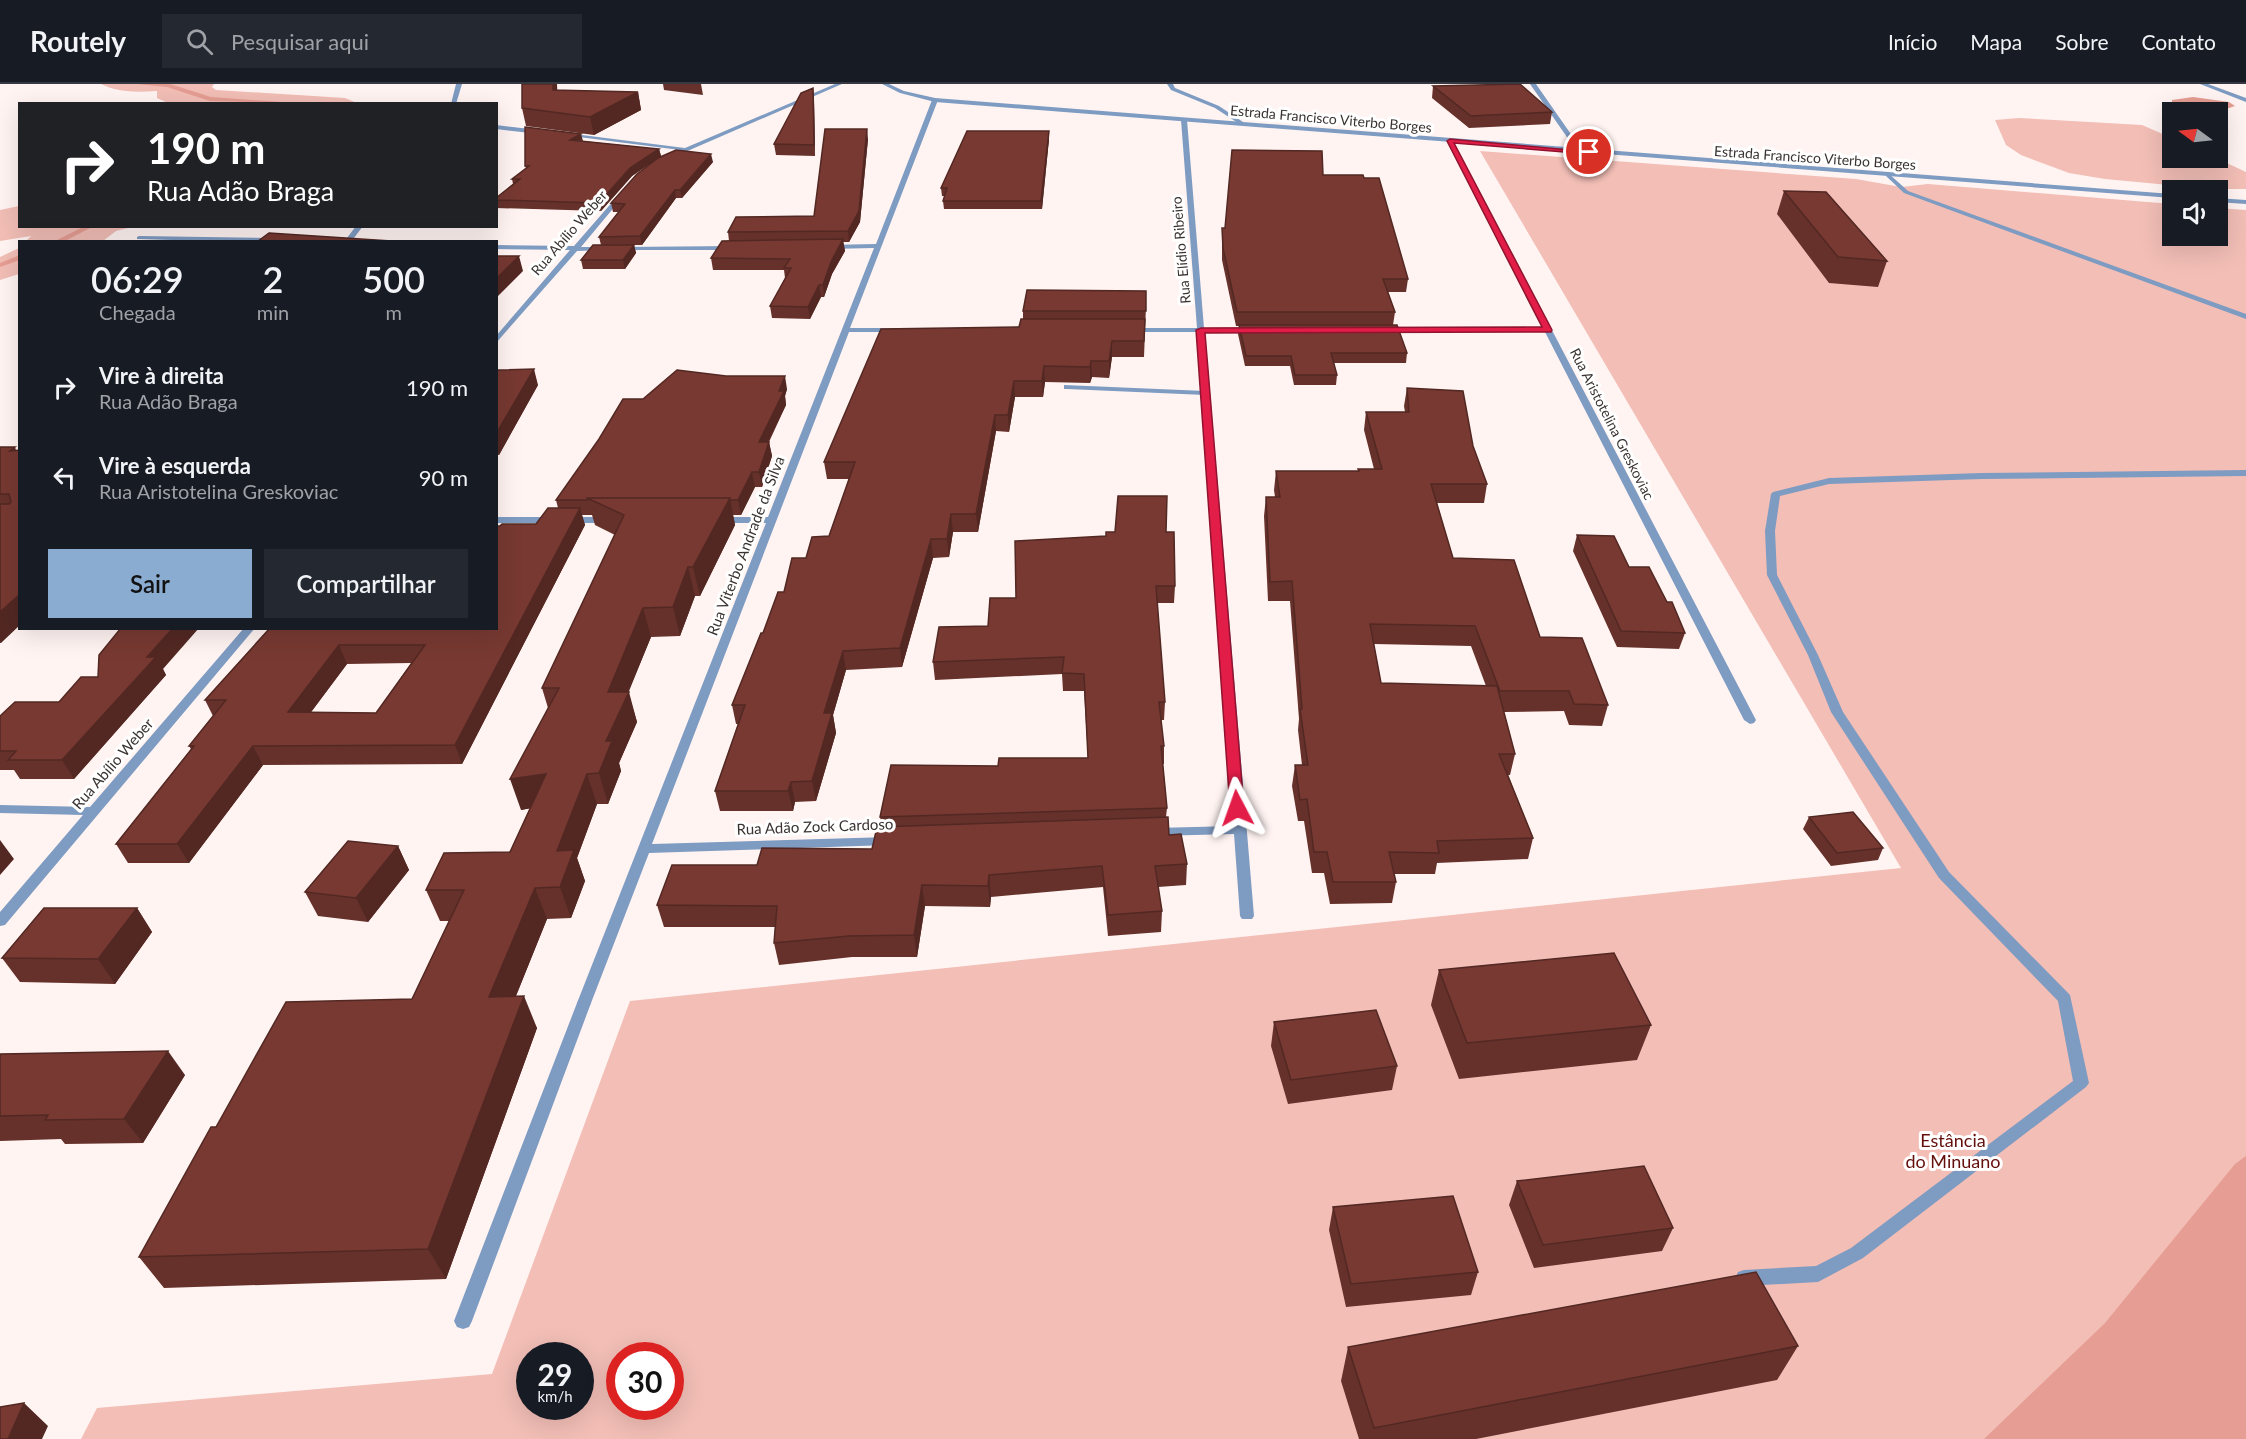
<!DOCTYPE html>
<html lang="pt">
<head>
<meta charset="utf-8">
<style>
  body { margin:0; font-family:Lato,sans-serif; background:#242831; color:#f1f3f6; height:100vh; display:flex; flex-direction:column; font-size:22px; white-space:nowrap }
  * { box-sizing:border-box; margin:0 }
  p { font-size:20px; color:#9ea1a6 }
  .icon { flex:none; width:33px; height:33px; fill:none; stroke:currentColor; stroke-width:2; stroke-linecap:round; stroke-linejoin:round }
  .map { position:relative; flex:1; overflow:hidden }
  .details { position:absolute; left:18px; top:156px; width:480px; height:390px; display:flex; flex-direction:column; background:#171b24; border-radius:0px; box-shadow:0 6px 24px #0002 }
  .details>* { flex:none }
  .top-card { position:absolute; left:18px; top:18px; width:480px; height:126px; border-radius:0px; box-shadow:0 6px 24px #0002; background:#202124; color:#fff; overflow:hidden }
  .needle { width:39px; rotate:285deg }
  .tools { position:absolute; left:2162px; top:18px; display:grid; gap:12px }
  .tools a { display:grid; place-items:center; width:66px; height:66px; border-radius:0px; background:#171b24; box-shadow:0 6px 24px #0002; font-size:30px }
  .speed { position:absolute; left:516px; top:1258px; display:flex; gap:12px; font-size:30px; font-weight:700; text-align:center }
  .speed>* { display:grid; place-content:center; width:78px; height:78px; border-radius:50%; background:#171b24; box-shadow:0 6px 24px #0002; line-height:1 }
  .speed small { font-size:15px; font-weight:400 }
  .speed .limit { border:9px solid #d22; background:#fff; color:#111 }
  .pin { position:absolute; display:grid; place-items:center; width:51px; height:51px; color:#fff; margin:-26px; border:3px solid #fff; border-radius:50%; box-shadow:0 2px 6px #0007 }
  .me { position:absolute; width:66px; margin:-33px; rotate:356deg; stroke-linejoin:round; filter:drop-shadow(0 0 4px #0008) }
  .turn { display:flex; align-items:center; gap:21px; height:126px; padding:0 30px; font-size:27px }
  .turn .icon { width:78px; height:78px; stroke-width:2.5 }
  .turn b { display:block; font-size:42px; line-height:51px }
  .eta { display:flex; justify-content:space-evenly; align-items:center; height:102px; text-align:center }
  .eta b { font-size:36px; font-weight:600; line-height:42px }
  .cta { display:flex; gap:12px; margin-top:auto; padding:12px 30px }
  .cta a { flex:1; height:69px; border-radius:0px; background:#8aacd1; color:#111; font-size:24px; font-weight:600; line-height:69px; text-align:center }
  .cta a+a { background:#242831; color:#f1f3f6 }
  ul { padding:0; list-style:none }
  li { display:flex; align-items:center; gap:18px; height:90px; padding:0 30px }
  li div { flex:1 }
  li b { display:block; font-size:22px }
  li em { font-style:normal }
  header { display:flex; align-items:center; gap:36px; box-sizing:border-box; height:84px; padding:0 30px; background:#171b24; border-bottom:2px solid #363941 }
  header strong { font-size:28px }
  nav { display:flex; gap:33px; margin-inline-start:auto; font-size:21px }
  .search { width:420px; height:54px; background:#242831; display:flex; align-items:center; gap:15px; box-sizing:border-box; padding:0 21px; border-radius:0px; color:#9ea1a6; font-size:22px }
  .map>svg:first-child { display:block }
  .green { fill:#f2beb6; fill-rule:evenodd }
  .water { fill:#e69d93 }
  .lines { fill:none; stroke-linecap:round; stroke-linejoin:round }
  .stream { fill:#e69d93; fill-rule:evenodd }
  .service { fill:#7e9bc2; fill-rule:evenodd }
  .minor { fill:#7e9bc2; fill-rule:evenodd }
  .tertiary { fill:#7e9bc2; fill-rule:evenodd }
  .wall { fill:#66312b; fill-rule:evenodd }
  .shaded-wall { fill:#532823 }
  .building { fill:#773932; stroke:#532823; stroke-width:1.5; fill-rule:evenodd }
  .route { fill:#e11d48; stroke:#92132f; stroke-width:1.5 }
  .labels { text-anchor:middle; stroke-width:6; stroke-linejoin:round; paint-order:stroke }
  .far-street-label { font-size:14px; fill:#3a3332; stroke:#fff }
  .street-label { font-size:15px; fill:#3a3332; stroke:#fff }
  .near-park-label { font-size:18px; fill:#640f0b; stroke:#fff }
</style>
</head>
<body>
<header>
<strong>Routely</strong>
<div class="search"><svg class="icon" aria-label="search" viewBox="0 0 24 24"><circle cx="10" cy="10" r="6"/><path d="M15 15l6 6"/></svg>Pesquisar aqui</div>
<nav><a>Início</a><a>Mapa</a><a>Sobre</a><a>Contato</a></nav>
</header>
<div class="map">
<svg width="2246" height="1355" viewBox="0 0 2246 1355">
  <rect width="100%" height="100%" fill="#fff4f2"/>
  <path class="green" d="M101,0H214L212,3L216,6L345,14L357,19H168L157,14V7C138,8 118,9 101,0Z
    M2019,34L2142,41L2172,54V74H2216L2246,88V105H2211L2105,95L2069,89L2021,71L2006,61L1995,36Z
    M1480,67L1856,95L1901,103L1928,100L2172,120V152H2217V124L2246,126V1355H81L97,1324L492,1290L630,917L1901,784ZM530,1272H580V1323H530ZM620,1272H670V1323H620Z
    M19,122L20,142L132,143L116,147L103,157H26L31,152L0,157V126Z
    M19,164V190L0,196V173Z"/>
  <path class="water" d="M2193,13L2229,18L2235,22L2217,28L2172,21V16Z
    M2246,1072V1355H1984L2105,1239L2235,1080Z"/>
  <g class="lines">
    <path class="stream" d="M137,0H170L211,13L311,20L210,17L167,3Z
      M85,142H94L63,158H53Z
      M20,171V176L0,183V179Z"/>
    <path class="service" d="M456,0H462L456,20H451Z
      M1167,0H1173L1175,4L1219,22L1246,40L1241,41L1215,24L1171,6Z
      M1530,0H1536L1575,56L1569,67L1564,66L1569,56Z
      M2200,0H2208L2246,14V18Z
      M496,41L539,46L542,48L539,50L496,45Z
      M1888,89L1908,107L2246,230V235L1904,109L1886,92Z
      M1064,301L1205,307L1209,309L1205,311L1067,305H1064Z
      M2246,386V392L1982,395L1829,400L1780,412L1775,447L1777,491L1818,571L1843,628L1949,788L2070,911L2089,999L2086,1003L1863,1174L1818,1198L1744,1202L1738,1200L1735,1194L1738,1188L1744,1186L1816,1182L1851,1164L2073,997L2058,917L1939,794L1831,628L1808,571L1767,491L1765,447L1771,410L1773,408L1829,394L1982,389Z
      M584,913L589,915L591,919L472,1237L469,1243L463,1245L457,1243L454,1237L577,919L579,915Z"/>
    <path class="minor" d="M835,0H842L669,75L667,72L680,66L563,51L566,49L685,64Z
      M935,14L938,16L850,244H896L900,246L896,248H849L652,760L889,753L894,754L895,757L894,760L889,761L649,769L591,919L589,923L584,925L579,923L577,919L766,439H720L715,436L720,433H768L874,164L828,165L825,163L828,161L876,160L932,16Z
      M1184,34L1187,36L1204,244H1253L1257,246L1253,248H1205L1254,832L1252,835H1242L1240,832L1234,750L1155,752L1149,748L1155,744L1234,742L1197,248H1129L1125,246L1129,244H1197L1181,36Z
      M1450,55L1453,57L1756,636L1754,639L1750,640L1744,636L1545,248H1384L1380,246L1384,244H1543L1447,57Z
      M621,108L626,109L581,163H604L607,165L606,166L577,167L496,259V252L570,166L496,165V161L574,162Z
      M356,142H363L351,158H344Z
      M139,152L274,154L277,156L240,158L137,155V153Z
      M621,163L733,162L736,164L733,166H619L618,165Z
      M496,433H609L614,436L609,439H496Z
      M244,544H255L5,841L0,842V828L83,731L0,729V721L90,723Z"/>
    <path class="tertiary" d="M882,0H889L904,7L935,14L2172,110V114L935,18L900,9Z
      M2217,114L2246,116V120L2217,118Z"/>
  </g>
  <path class="wall" d="M522,0H557V6L638,8L641,26L594,51L526,42L522,24Z
    M663,0H701L703,11L664,6Z
    M1433,2L1552,28L1550,40L1469,44L1432,14Z
    M813,4L814,15L815,72L776,71L774,60Z
    M1049,47V55L1042,125H944L943,117L945,112H942L941,104Z
    M868,55L860,138L849,158H843L845,167L832,190L824,213H821L810,235L772,234L770,222L785,194L784,186H713L711,174L729,157L728,148L814,132Z
    M583,57L659,65L661,72L713,78L682,114H676L642,161H634L636,169L625,185H583L581,176L601,161L599,153L619,128H613L611,119L651,79L632,92L601,127L496,124V114L513,100L512,95L526,84L525,82Z
    M1323,91L1408,195L1406,208H1388L1395,228L1393,241L1407,269L1406,279H1334L1337,291L1336,301H1294L1290,282H1245L1238,250L1239,242H1236L1222,176V144H1225Z
    M1784,107L1887,177L1878,203L1829,199L1777,130Z
    M1146,222L1144,273H1112L1109,294L1092,293L1090,299L1045,298L1043,313H1015L1009,348L996,347L978,448H953L949,473L933,474L902,583L846,586L833,631L836,649L816,717L795,718L793,727H720L715,707L738,640H736L732,621L763,549L784,508L806,474L829,452L849,395H827L824,378L1019,243L1023,235V227Z
    M496,286L538,301L499,371H496Z
    M1407,304L1473,362L1487,400L1484,419H1437L1453,474L1540,553L1608,621L1602,642L1569,641L1564,627L1504,628L1515,670L1510,691H1508L1533,754L1528,775L1437,779L1435,790H1394L1396,798L1392,819L1330,820L1324,789H1312L1304,737H1298L1292,702L1295,681H1302L1298,646L1299,635L1290,517H1268L1264,432L1266,413H1275L1274,406L1276,387H1358V385H1374L1364,346L1366,328H1405L1404,322ZM1374,560L1471,562L1486,602L1381,599Z
    M787,305L785,312L786,321L769,358L772,372L762,403H755L741,431H733L735,441L700,512H695L680,552L651,553L628,608L637,638L619,679L621,687L608,720H597L577,774L585,797L571,834L547,835L516,912L537,944L446,1195L164,1204L139,1173L216,1043L412,915L449,837H440L426,806L510,768L530,724L521,726L548,624L542,604L615,451L595,441L592,431H582L585,441L462,680L263,681L189,779H128L116,760L191,665L189,662L213,632L205,616L270,544H496L536,440L558,424L556,416L643,315ZM411,579L376,629L311,628L347,580Z
    M0,363H15L16,366L1,559H0Z
    M1166,448L1175,502L1174,519H1157L1165,618L1164,636H1161L1164,662V680H1163L1167,724L1166,733L1169,751L1187,780L1186,801L1158,803L1162,827L1161,848L1108,852L1103,803L991,813L990,823L925,822L917,873H852L779,881L774,859L775,843H664L657,821L757,781L872,765L882,742L880,733L998,682L1088,674L1084,607H1063L1062,590L935,596L933,578L988,542L1016,514L1106,452Z
    M1577,451L1629,483L1667,518L1685,549L1679,565L1617,563L1573,467Z
    M163,585L166,591L74,695H20L14,686H0V632L59,618L98,593Z
    M1809,733L1883,764L1878,776L1831,782L1803,745Z
    M398,762L409,786L368,838L318,832L305,808Z
    M137,824L152,848L115,900L20,898L2,874Z
    M1439,886L1651,941L1637,976L1459,995L1431,921Z
    M1274,938L1397,982L1392,1006L1288,1020L1271,962Z
    M0,970L185,991L143,1059L65,1060L61,1055L0,1057Z
    M1517,1097L1673,1144L1662,1167L1534,1184L1509,1121Z
    M1333,1123L1478,1188L1471,1211L1346,1223L1329,1146Z
    M1798,1262L1777,1296L1476,1355H1359L1341,1297L1348,1263Z"/>
  <path class="shaded-wall" d="M553,0H557L558,24L553,6Z
    M813,4L814,15L815,72L814,61Z
    M638,8L641,26L594,51L590,33Z
    M867,45L868,55L860,138L849,158L848,147Z
    M1049,47V55L1042,125L1041,117Z
    M581,50L583,57L570,56Z
    M659,65L661,72L632,92L601,127L599,119L630,84Z
    M711,70L713,78L682,114L680,106Z
    M675,106L676,114L642,161L640,152Z
    M843,155L845,167L832,190L824,213L823,201L831,178Z
    M634,161L636,169L625,185L623,176Z
    M519,172L523,187L496,214V195Z
    M819,201L821,213L810,235L808,223Z
    M1112,257V273L1109,294V277Z
    M1091,277L1092,293L1090,299V283Z
    M1044,282L1045,298L1043,313L1042,297Z
    M534,285L538,301L499,371L496,362V350Z
    M785,292L787,305L785,312L786,321L761,372L759,358Z
    M1014,297L1015,313L1009,348L1008,331Z
    M995,331L996,347L978,448L976,430Z
    M769,358L772,372L762,403L759,388Z
    M752,388L755,403L741,431L738,416Z
    M730,414L735,441L700,512L693,483Z
    M580,424L585,441L462,680L455,661Z
    M951,430L953,448L949,473L947,455Z
    M931,455L933,474L902,583L900,564Z
    M688,483L695,512L680,552L673,523Z
    M20,510V541L1,559L0,557V528Z
    M643,524L651,553L627,612L629,608L637,638L619,679L621,687L608,720L599,689L606,657L608,608Z
    M173,544H199L163,585L166,591L74,695L62,676L147,573Z
    M339,561L347,580L297,647L288,628Z
    M843,567L846,586L833,631L836,649L816,717L812,697L824,629Z
    M253,662L263,681L189,779L177,760Z
    M546,690L556,720L521,726L510,695Z
    M587,690L597,720L577,774L585,797L571,834L560,803L557,767Z
    M791,698L795,718L793,727L788,707Z
    M0,756L14,775L0,791Z
    M398,762L409,786L368,838L356,814Z
    M989,791L991,813L990,823L988,802Z
    M922,801L925,822L917,873L914,851Z
    M535,804L547,835L503,944L489,913Z
    M137,824L152,848L115,900L98,875Z
    M524,912L537,944L446,1195L428,1165Z
    M168,967L185,991L143,1059L124,1035Z
    M24,1319L48,1342L42,1355H8Z"/>
  <path class="building" d="M522,0H553V6L638,8L590,33L522,24Z
    M1520,0L1552,28L1471,32L1433,2Z
    M813,4L814,61L774,60L801,9Z
    M525,43L581,50L570,56L659,65L630,84L599,119L496,116V114L520,95H512L529,82H525Z
    M825,45H867L859,127L848,147L728,148L736,133L814,132Z
    M967,47H1049L1041,117H943L947,104H941Z
    M676,66L711,70L680,106H675L640,152L599,153L625,120L611,119L637,90L658,74Z
    M1232,66L1322,67L1323,91H1363L1364,94H1379L1408,195H1383L1395,228H1237L1223,164L1222,144H1225Z
    M1784,107L1826,108L1887,177L1838,173Z
    M269,149L407,158H257Z
    M843,155L831,178L823,201H819L808,223L770,222L791,184H784L790,175L711,174L722,157Z
    M593,161H634L623,176H581Z
    M496,172H519L496,195Z
    M1027,206L1146,207V227H1023Z
    M1021,235H1145L1144,257H1112L1109,277H1091L1090,283L1044,282L1042,297H1014L1008,331H995L976,430H951L947,455H931L900,564L843,567L824,629H832L812,697L791,698L788,707H715L745,621H732L761,549H763L778,508H784L792,474H806L812,453L829,452L855,378H824L881,245L1019,243Z
    M1239,241H1397L1407,269H1331L1337,291H1295L1291,272H1246Z
    M534,285L496,350V286Z
    M677,286L726,292H785L779,307H784L759,358H769L759,388H752L738,416H730V414H587L588,416H556L599,355L623,315H643Z
    M1407,304L1463,307L1473,362L1487,400H1431L1453,474L1514,476L1540,553L1582,554L1608,621L1574,620L1569,607H1500L1475,542L1370,540L1381,599L1497,602L1515,670H1499L1533,754L1437,757L1439,769L1389,768L1396,798H1333L1327,768H1314L1307,715L1300,716L1295,681H1308L1300,625H1302L1292,497L1270,498L1266,413H1280L1276,387H1359L1358,385H1382L1366,328H1409Z
    M0,363H15L10,367L20,366V510L0,528V420H9L11,418L9,410H0Z
    M1118,412H1167L1166,448H1174L1175,502H1156L1165,618H1159L1164,662H1161L1167,724L880,733L891,681L998,682L999,674H1088L1084,590L1062,589L1064,573L933,578L939,543L988,542L990,514H1016L1015,457L1106,452V448H1115Z
    M587,414H730L693,483H688L673,523L643,524L608,608H629L606,657H612L599,689L587,690L557,767L574,766L560,803L535,804L489,913L524,912L428,1165L139,1173L211,1043H216L286,918L412,915L464,806H426L444,769L510,768L546,690L510,695L559,604H542L624,431Z
    M548,424H580L455,661L253,662L177,760H116L194,662H189L226,616H205L270,544H496V442H500L502,440H536ZM339,561H425L376,629L288,628Z
    M1577,451L1614,452L1629,483H1649L1667,518H1672L1685,549L1621,547Z
    M121,544H173L147,573H156L62,676H8L16,667H0V632L15,618H59L81,593H98L99,571Z
    M1853,728L1883,764L1837,769L1809,733Z
    M1168,733L1169,751L1181,750L1187,780L1155,782L1162,827L1108,831L1102,782L989,791L988,802L922,801L914,851L849,852L774,859L777,822L657,821L672,781H757L762,764L872,765L877,743Z
    M348,757L398,762L356,814L305,808Z
    M44,824H137L98,875L2,874Z
    M1614,869L1651,941L1467,959L1439,886Z
    M1376,926L1397,982L1291,996L1274,938Z
    M168,967L124,1035L45,1036L48,1031L0,1032V970Z
    M1644,1082L1673,1144L1543,1161L1517,1097Z
    M1453,1112L1478,1188L1351,1200L1333,1123Z
    M1756,1188L1798,1262L1374,1344L1348,1263Z
    M24,1319L8,1355H0V1323Z"/>
  <path class="route" d="M1450,55L1592,68L1589,70L1454,59L1552,246L1551,248L1205,249L1244,724L1242,728H1232L1230,724L1196,246L1201,244L1542,243L1447,57Z"/>
  <g class="labels">
    <g class="far-street-label">
      <text transform="translate(1331 35) rotate(5)" y="5">Estrada Francisco Viterbo Borges</text>
      <text transform="translate(1815 74) rotate(4)" y="5">Estrada Francisco Viterbo Borges</text>
      <text transform="translate(569 149) rotate(-49)" y="5">Rua Abílio Weber</text>
      <text transform="translate(1181 166) rotate(-95)" y="5">Rua Elídio Ribeiro</text>
      <text transform="translate(1612 340) rotate(63)" y="5">Rua Aristotelina Greskoviac</text>
    </g>
    <g class="street-label">
      <text transform="translate(746 462) rotate(-69)" y="5">Rua Viterbo Andrade da Silva</text>
      <text transform="translate(113 680) rotate(-49)" y="5">Rua Abílio Weber</text>
      <text transform="translate(815 743) rotate(-2)" y="5">Rua Adão Zock Cardoso</text>
    </g>
    <g class="near-park-label">
      <text x="1953" y="1063">Estância<tspan x="1953" dy="21">do Minuano</tspan></text>
    </g>
  </g>
</svg>
<div class="tools">
<a><svg class="needle" viewBox="-14 -14 28 28"><path d="M0-13l5 13h-10z" fill="#e53935"/><path d="M0 13l5-13h-10z" fill="#9ea1a6"/></svg></a>
<a><svg class="icon" aria-label="sound" viewBox="0 0 24 24"><path d="M4 9h4l5-4v14l-5-4H4zM17 9q2 3 0 6"/></svg></a>
</div>
<div class="speed"><div>29<small>km/h</small></div><div class="limit">30</div></div>
<div class="pin" style="left:1589px;top:68px;background:#d93025"><svg class="icon" aria-label="arrive" viewBox="0 0 24 24"><path d="M6 21V4h12l-3 4 3 4H6"/></svg></div>
<svg class="me" style="left:1237px;top:724px" viewBox="-20 -20 40 40"><path d="M0-17L14 15 0 8-14 15z" fill="#e11d48" stroke="#fff" stroke-width="4"/></svg>
<div class="top-card">
<div class="turn"><svg class="icon" aria-label="right" viewBox="0 0 24 24"><path d="M7 20v-9h11M14 6l5 5-5 5"/></svg><div><b>190 m</b>Rua Adão Braga</div></div>
</div>
<section class="details">
<div class="eta">
<div><b>06:29</b><p>Chegada</p></div>
<div><b>2</b><p>min</p></div>
<div><b>500</b><p>m</p></div>
</div>
<ul>
<li><svg class="icon" aria-label="right" viewBox="0 0 24 24"><path d="M7 20v-9h11M14 6l5 5-5 5"/></svg><div><b>Vire à direita</b><p>Rua Adão Braga</p></div><em>190 m</em></li>
<li><svg class="icon" aria-label="left" viewBox="0 0 24 24"><path d="M17 20v-9H6M10 6l-5 5 5 5"/></svg><div><b>Vire à esquerda</b><p>Rua Aristotelina Greskoviac</p></div><em>90 m</em></li>
</ul>
<div class="cta"><a>Sair</a><a>Compartilhar</a></div>
</section>
</div>
</body>
</html>
